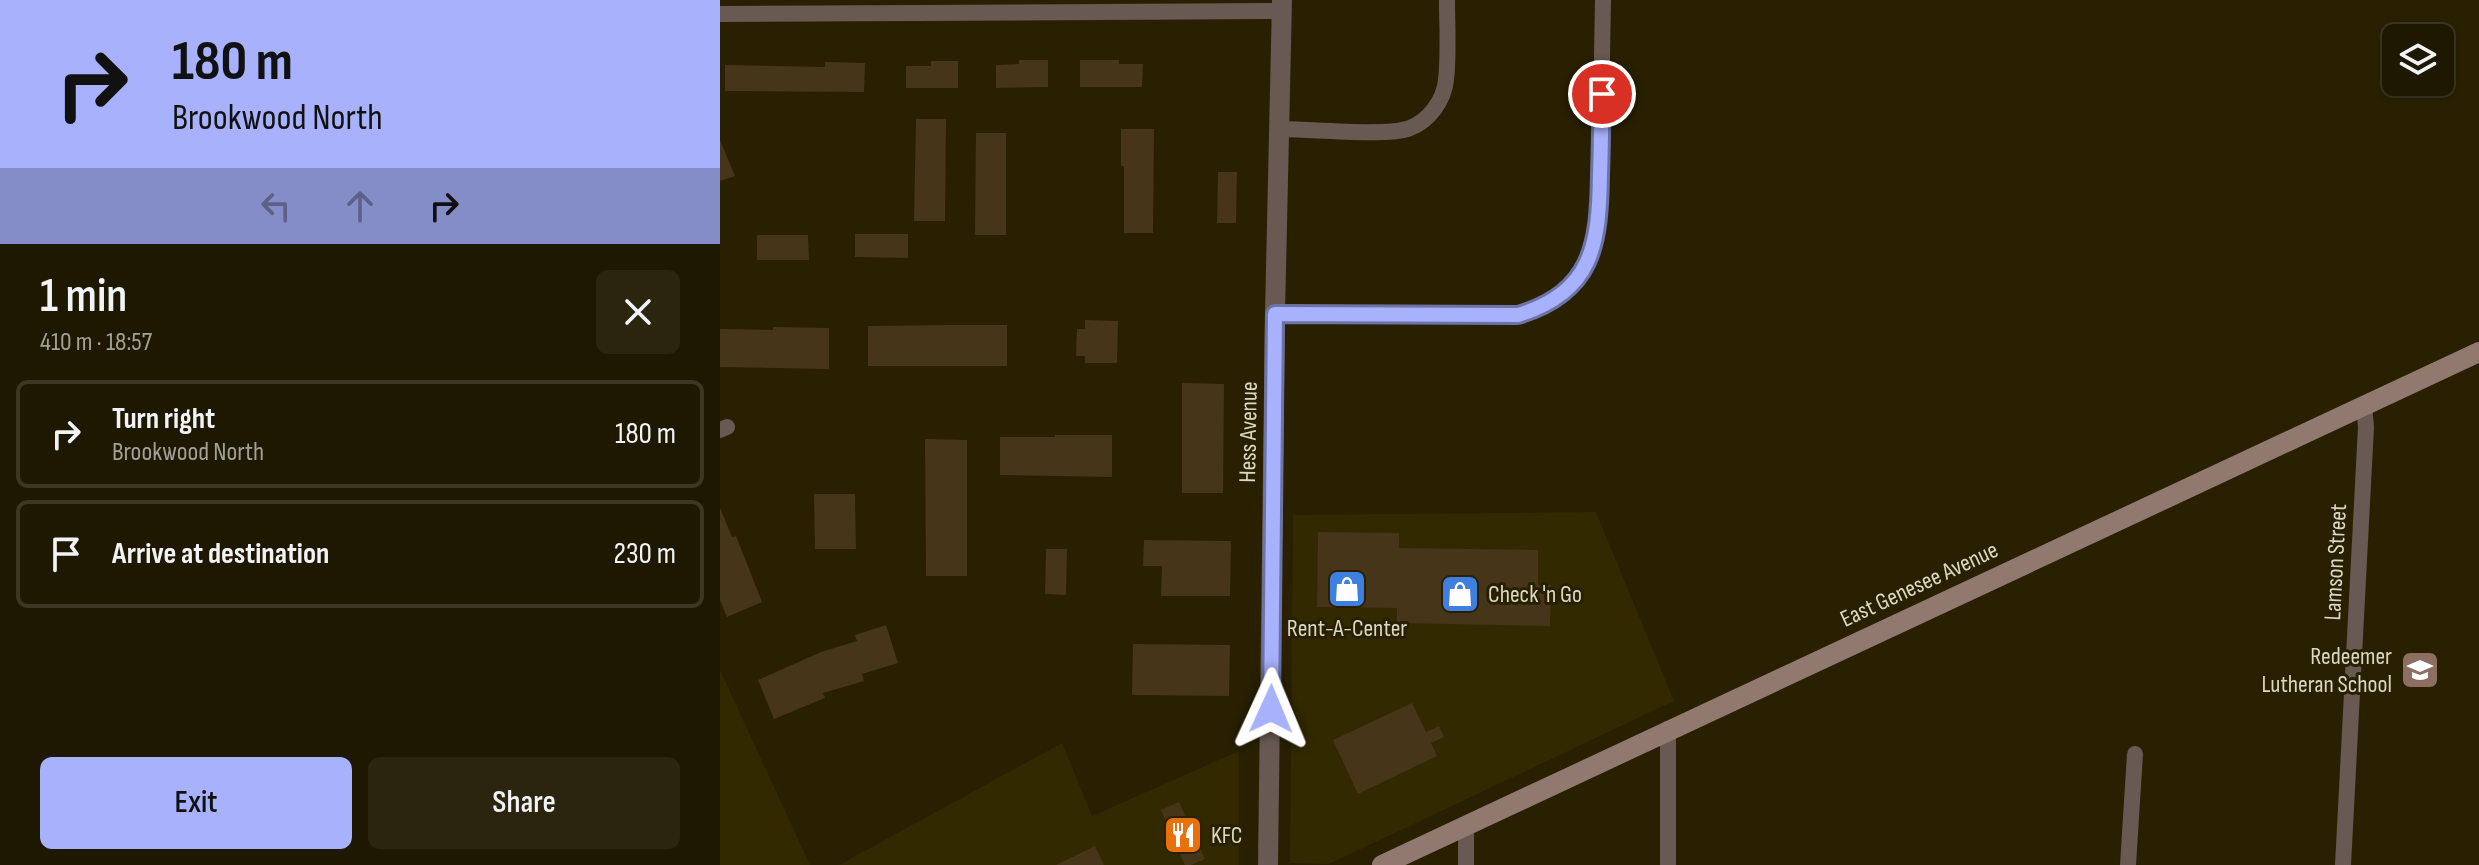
<!DOCTYPE html>
<html lang="en">
<head>
<meta charset="utf-8">
<style>
  body { margin:0; font-family:"Sofia Sans Condensed",sans-serif; background:#2b2510; color:#f1f3f6; height:100vh; display:flex; flex-direction:column; font-size:30px; white-space:nowrap }
  * { box-sizing:border-box; margin:0 }
  p { font-size:26px; color:#a1a099 }
  .icon { flex:none; width:44px; height:44px; fill:none; stroke:currentColor; stroke-width:2; stroke-linecap:round; stroke-linejoin:round }
  .map { position:relative; flex:1; overflow:hidden }
  .details { display:flex; flex-direction:column; background:#1e1801; width:720px }
  .details>* { flex:none }
  .banner { background:#a7b1fc; color:#111; overflow:hidden }
  .controls { position:absolute; left:1662px; top:24px; display:grid; gap:16px }
  .controls a { display:grid; place-items:center; width:72px; height:72px; border-radius:12px; background:#1e1801; box-shadow:0 2px 6px #0004,0 0 0 2px #3c3723; font-size:40px }
  .pin { position:absolute; display:grid; place-items:center; width:68px; height:68px; color:#fff; margin:-34px; border:4px solid #fff; border-radius:50%; box-shadow:0 2px 8px #0007 }
  .me { position:absolute; width:88px; margin:-44px; rotate:1deg; stroke-linejoin:round; filter:drop-shadow(0 0 6px #0008) }
  .turn { display:flex; align-items:center; gap:28px; height:168px; padding:0 40px; font-size:36px }
  .turn .icon { width:104px; height:104px; stroke-width:2.5 }
  .turn b { display:block; font-size:56px; line-height:68px }
  .lanes { display:flex; align-items:center; height:76px; padding:0 40px; background:#0003; justify-content:center; gap:40px; direction:ltr }
  .lanes .off { opacity:.35 }
  .round { display:grid; place-items:center; flex:none; width:84px; height:84px; border-radius:12px; background:#2b2510 }
  .overview { display:flex; align-items:center; justify-content:space-between; height:136px; padding:0 40px }
  h1 { font-size:48px; font-weight:600; line-height:60px }
  .cta { display:flex; gap:16px; margin-top:auto; padding:16px 40px }
  .cta a { flex:1; height:92px; border-radius:12px; background:#a7b1fc; color:#111; font-size:32px; font-weight:600; line-height:92px; text-align:center }
  .cta a+a { background:#2b2510; color:#f1f3f6 }
  ul { padding:0; list-style:none }
  li { display:flex; align-items:center; gap:24px; height:108px; margin:0 16px 12px; padding:0 24px; border:4px solid #3c3723; border-radius:12px }
  li div { flex:1 }
  li b { display:block; font-size:30px }
  li em { font-style:normal }
  main { display:flex; flex:1; min-height:0 }
  .map>svg:first-child { display:block }
  .built { fill:#322900 }
  .building { fill:#463519 }
  .lines { fill:none; stroke-linecap:round; stroke-linejoin:round }
  .minor { stroke:#685953; stroke-width:16 }
  .tertiary { stroke:#685953; stroke-width:20 }
  .secondary { stroke:#917970; stroke-width:20 }
  .route-casing { stroke:#6d73a4; stroke-width:20 }
  .route { stroke:#a7b1fc; stroke-width:14 }
  .labels { text-anchor:middle; stroke-width:6; stroke-linejoin:round; paint-order:stroke }
  .street-label { font-size:24px; fill:#dcd8c6; stroke:#282001 }
  .poi-label { font-size:24px; fill:#dcd8c6; stroke:#282001; text-anchor:start }
</style>
</head>
<body>
<main>
<section class="details">
<div class="banner">
<div class="turn"><svg class="icon" aria-label="right" viewBox="0 0 24 24"><path d="M7 20v-9h11M14 6l5 5-5 5"/></svg><div><b>180 m</b>Brookwood North</div></div>
<div class="lanes"><svg class="icon off" aria-label="left" viewBox="0 0 24 24"><path d="M17 20v-9H6M10 6l-5 5 5 5"/></svg><svg class="icon off" aria-label="ahead" viewBox="0 0 24 24"><path d="M12 20V5M6 11l6-6 6 6"/></svg><svg class="icon" aria-label="right" viewBox="0 0 24 24"><path d="M7 20v-9h11M14 6l5 5-5 5"/></svg></div>
</div>
<div class="overview"><div><h1>1 min</h1><p>410 m · 18:57</p></div><a class="round"><svg class="icon" aria-label="close" viewBox="0 0 24 24"><path d="M6 6l12 12M18 6L6 18"/></svg></a></div>
<ul>
<li><svg class="icon" aria-label="right" viewBox="0 0 24 24"><path d="M7 20v-9h11M14 6l5 5-5 5"/></svg><div><b>Turn right</b><p>Brookwood North</p></div><em>180 m</em></li>
<li><svg class="icon" aria-label="arrive" viewBox="0 0 24 24"><path d="M6 21V4h12l-3 4 3 4H6"/></svg><div><b>Arrive at destination</b></div><em>230 m</em></li>
</ul>
<div class="cta"><a>Exit</a><a>Share</a></div>
</section>
<div class="map">
<svg width="1759" height="865" viewBox="0 0 1759 865">
  <rect width="100%" height="100%" fill="#282001"/>
  <path class="built" d="M876,512L954,701L609,864L570,863L573,515Z
    M0,670L90,865H0Z
    M342,743L372,816L519,751V865H119Z"/>
  <path class="building" d="M299,60H328V87L276,88V65L299,64Z
    M360,60H399V64H423L422,87H360Z
    M211,61H238V88H186V66H211Z
    M105,62L145,63L144,92L5,91V65L105,67Z
    M196,119H226L225,221H194Z
    M401,129H434L433,233H404V166H401Z
    M256,133H286V235H255Z
    M0,140L15,176L0,181Z
    M498,172H517L516,223H497Z
    M135,234H188V258L135,257Z
    M37,235H88L89,260H37Z
    M365,320L398,321L397,363H365V356H356L357,329H365Z
    M230,325H287V366H148V326Z
    M53,327L109,328V369L0,367V329L53,330Z
    M462,383L504,384L503,493H462Z
    M335,435H392V477L280,475V437H335Z
    M205,439L247,440V576H206Z
    M94,494H135L136,549H95Z
    M0,508L12,537L16,536L42,602L7,617L0,600Z
    M598,532L679,533V548L818,550V585H831L830,626L677,623V608L597,607Z
    M424,540L511,541L510,596H441L442,566H423Z
    M326,549H347L346,595L325,594Z
    M166,625L178,663L142,674L144,681L103,693L105,698L54,719L38,680L101,652L137,641L135,635Z
    M413,644L510,645L509,696L412,695Z
    M692,703L706,732L719,726L724,737L711,743L717,756L638,794L613,740Z
    M459,802L485,859L471,865H465L441,810Z
    M375,846L384,865H336Z"/>
  <g class="lines">
    <path class="minor" d="M0,14L562,11
      M561,129C589,129 668,137 690,128C709,121 724,100 726,80C729,54 727,26 727,0
      M555,314L798,315C850,299 869,272 879,219L883,0
      M0,430L7,427
      M746,825V865
      M948,865V729
      M1408,865L1415,754
      M1623,865L1646,427L1644,405"/>
    <path class="tertiary" d="M548,865L555,314L562,0"/>
    <path class="secondary" d="M662,865L1759,352"/>
  </g>
  <g class="lines">
    <g class="route-casing">
      <path id="route" d="M551,709L555,314L798,315C873,292 879,245 880,174C881,148 881,121 882,94"/>
    </g>
    <use href="#route" class="route"/>
  </g>
  <defs>
    <g id="shop-square" transform="scale(2)"><rect x="-9" y="-9" width="18" height="18" rx="4" fill="#3f7fe0" stroke="#282001"/><path d="M-5-2.5h2.3a2.7 3.5 0 0 1 5.4 0H5L5.5 6h-11ZM-1.5-2.5h3a1.5 2.3 0 0 0-3 0Z" fill="#fff"/></g>
    <g id="school-square" transform="scale(2)"><rect x="-9" y="-9" width="18" height="18" rx="4" fill="#8d6e63" stroke="#282001"/><path d="M0-5L7-2L0 1L-7-2ZM-4 1L0 2.5L4 1V4Q0 6-4 4Z" fill="#fff"/></g>
    <g id="restaurant-square" transform="scale(2)"><rect x="-9" y="-9" width="18" height="18" rx="4" fill="#e8710a" stroke="#282001"/><path d="M-5-6h1v4h1v-4h1v4h1v-4h1v5L-1.5 .5V6h-2V.5L-5-1ZM5-6V6H3V1.5H1.5Q1.5-4 5-6Z" fill="#fff"/></g>
  </defs>
  <g fill-rule="evenodd">
    <use href="#shop-square" x="627" y="589"/>
    <use href="#shop-square" x="740" y="594"/>
    <use href="#school-square" x="1700" y="670"/>
    <use href="#restaurant-square" x="463" y="835"/>
  </g>
  <g class="labels">
    <g class="street-label">
      <text transform="translate(528 432) rotate(-89)" y="8">Hess Avenue</text>
      <text transform="translate(1615 562) rotate(-87)" y="8">Lamson Street</text>
      <text transform="translate(1199 584) rotate(-25)" y="8">East Genesee Avenue</text>
    </g>
    <g class="poi-label">
      <text x="768" y="602">Check 'n Go</text>
      <text x="627" y="636" text-anchor="middle">Rent-A-Center</text>
      <text x="1672" y="664" text-anchor="end">Redeemer<tspan x="1672" dy="28">Lutheran School</tspan></text>
      <text x="491" y="843">KFC</text>
    </g>
  </g>
</svg>
<div class="controls">
<a><svg class="icon" aria-label="layers" viewBox="0 0 24 24"><path d="M12 4l9 5-9 5-9-5zM3 14l9 5 9-5"/></svg></a>
</div>
<div class="pin" style="left:882px;top:94px;background:#d93025"><svg class="icon" aria-label="arrive" viewBox="0 0 24 24"><path d="M6 21V4h12l-3 4 3 4H6"/></svg></div>
<svg class="me" style="left:551px;top:709px" viewBox="-20 -20 40 40"><path d="M0-17L14 15 0 8-14 15z" fill="#a7b1fc" stroke="#fff" stroke-width="4"/></svg>
</div>
</main>
</body>
</html>
